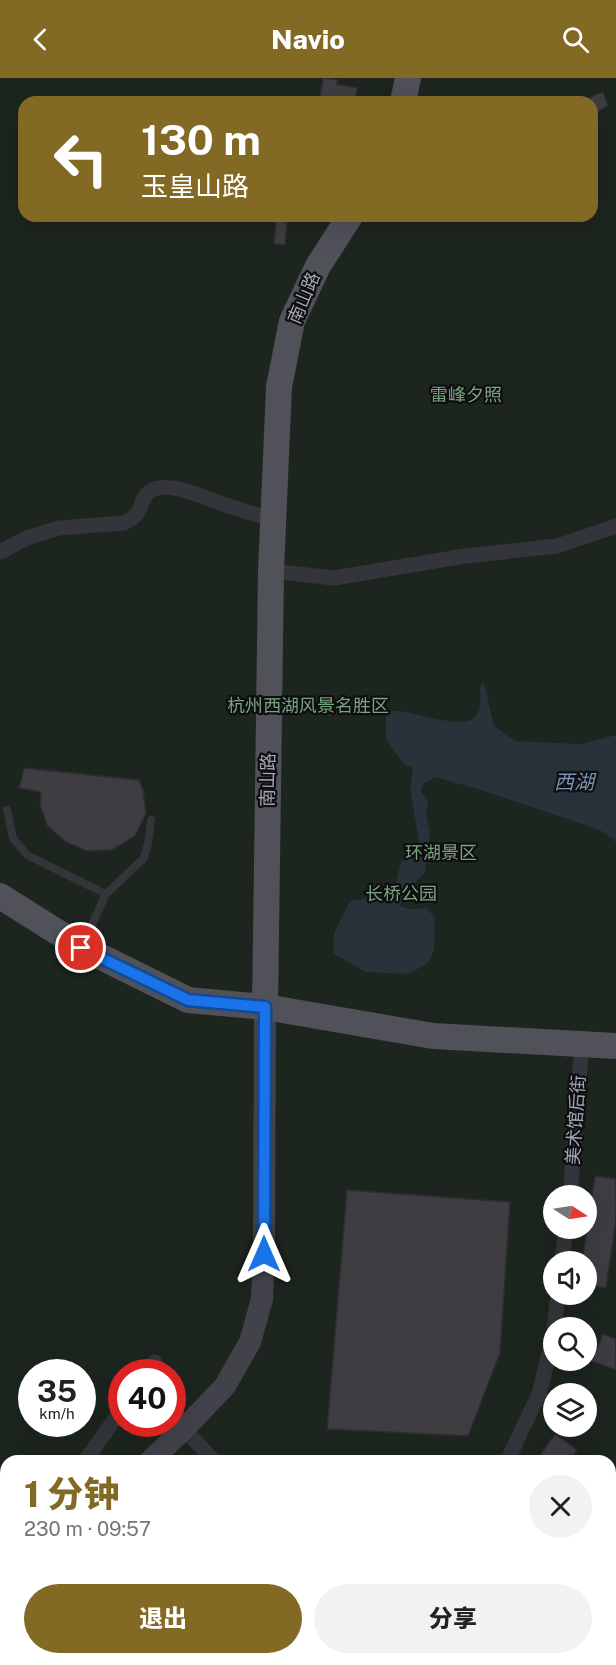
<!DOCTYPE html>
<html lang="zh">
<head>
<meta charset="utf-8">
<style>
  body { margin:0; font-family:"Public Sans","Noto Sans SC",sans-serif; background:#f2f2f2; color:#202124; height:100vh; display:flex; flex-direction:column; font-size:22px; white-space:nowrap }
  * { box-sizing:border-box; margin:0 }
  p { font-size:20px; color:#757577 }
  .icon { flex:none; width:33px; height:33px; fill:none; stroke:currentColor; stroke-width:2; stroke-linecap:round; stroke-linejoin:round }
  .map { position:relative; flex:1; overflow:hidden }
  .drawer { position:absolute; left:0px; top:1377px; width:616px; height:210px; display:flex; flex-direction:column; background:#fff; border-radius:18px 18px 0 0; box-shadow:0 6px 24px #0002 }
  .drawer>* { flex:none }
  .banner { position:absolute; left:18px; top:18px; width:580px; height:126px; border-radius:18px; box-shadow:0 6px 24px #0002; background:#836a24; color:#fff; overflow:hidden }
  .needle { width:39px; rotate:102deg }
  .fabs { position:absolute; left:543px; top:1107px; display:grid; gap:12px }
  .fabs a { display:grid; place-items:center; width:54px; height:54px; border-radius:50%; background:#fff; box-shadow:0 6px 24px #0002; font-size:30px }
  .speed { position:absolute; left:18px; top:1281px; display:flex; gap:12px; font-size:30px; font-weight:700; text-align:center }
  .speed>* { display:grid; place-content:center; width:78px; height:78px; border-radius:50%; background:#fff; box-shadow:0 6px 24px #0002; line-height:1 }
  .speed small { font-size:15px; font-weight:400 }
  .speed .limit { border:9px solid #d22; background:#fff; color:#111 }
  .pin { position:absolute; display:grid; place-items:center; width:51px; height:51px; color:#fff; margin:-26px; border:3px solid #fff; border-radius:50%; box-shadow:0 2px 6px #0007 }
  .me { position:absolute; width:66px; margin:-33px; rotate:0deg; stroke-linejoin:round; filter:drop-shadow(0 0 4px #0008) }
  .turn { display:flex; align-items:center; gap:21px; height:126px; padding:0 24px; font-size:27px }
  .turn .icon { width:78px; height:78px; stroke-width:2.5 }
  .turn b { display:block; font-size:42px; line-height:51px }
  .round { display:grid; place-items:center; flex:none; width:63px; height:63px; border-radius:32px; background:#f2f2f2 }
  .headline { display:flex; align-items:center; justify-content:space-between; height:102px; padding:0 24px }
  h1 { font-size:36px; font-weight:800; line-height:45px; color:#836a24 }
  .primary-button { display:flex; gap:12px; margin-top:auto; padding:12px 24px }
  .primary-button a { flex:1; height:69px; border-radius:36px; background:#836a24; color:#fff; font-size:24px; font-weight:800; line-height:69px; text-align:center }
  .primary-button a+a { background:#f2f2f2; color:#202124 }
  header { display:flex; justify-content:space-between; align-items:center; height:78px; padding:0 24px; background:#836a24; color:#fff; font-size:27px; font-weight:800 }
  .map>svg:first-child { display:block }
  .green { fill:#1d251f; fill-rule:evenodd }
  .water { fill:#29313a }
  .building { fill:#3d3d42; stroke:#2d2d31; stroke-width:1.5 }
  .lines { fill:none; stroke-linecap:round; stroke-linejoin:round }
  .secondary-tunnel { stroke:#303135; stroke-width:22; stroke-dasharray:22 11; stroke-linecap:butt }
  .lane { stroke:#34353a; stroke-width:8 }
  .street { stroke:#34353a; stroke-width:15 }
  .secondary { stroke:#42434a; stroke-width:22 }
  .primary { stroke:#505159; stroke-width:26 }
  .route-casing { stroke:#114b97; stroke-width:15 }
  .route { stroke:#1a73e8; stroke-width:10 }
  .labels { text-anchor:middle; stroke-width:4.5; stroke-linejoin:round; paint-order:stroke }
  .street-label { font-size:18px; fill:#a4a8b6; stroke:#0e0e10 }
  .park-label { font-size:18px; fill:#7aa37f; stroke:#0e0e10 }
  .water-label { font-size:20px; font-style:italic; fill:#7994b4; stroke:#0e0e10 }
</style>
</head>
<body>
<header><svg class="icon" aria-label="back" viewBox="0 0 24 24"><path d="M15 5l-7 7 7 7"/></svg>Navio<svg class="icon" aria-label="search" viewBox="0 0 24 24"><circle cx="10" cy="10" r="6"/><path d="M15 15l6 6"/></svg></header>
<div class="map">
<svg width="616" height="1587" viewBox="0 0 616 1587">
  <rect width="100%" height="100%" fill="#131315"/>
  <path class="green" d="M0,0H616V1530L611,1534L610,1383H6V1581H553L545,1587H0ZM24,24H592V138H24ZM554,1118H586V1150H554ZM554,1184H586V1216H554ZM554,1250H586V1282H554ZM32,1294H82V1346H32ZM122,1294H172V1346H122ZM554,1316H586V1348H554Z"/>
  <path class="water" d="M484,604L494,648L515,663L581,666L616,657V764L600,752L481,712L435,699L423,706L421,714L428,722L426,737L430,753L425,795L405,814L400,828L410,831L427,830L435,840L434,872L428,885L409,896L365,894L333,875L334,855L350,823L393,817L401,784L420,769L410,710L413,690L405,687L386,662V635C390,634 395,632 400,633C415,635 463,651 474,640C483,632 480,618 480,608Z"/>
  <path class="building" d="M323,0L338,2L337,6L358,10L354,24H319Z
    M603,14L608,28L595,35L590,19Z
    M276,143L287,144L285,167L274,166Z
    M24,690L139,702L143,711L146,735L135,758L112,772L87,773L66,764L47,747L40,727L41,714L19,710Z
    M595,1098L616,1101V1142L606,1210L586,1207V1184H582Z
    M347,1112L510,1124L500,1275L468,1358L327,1351Z
    M603,1256L616,1261V1292L592,1283Z
    M555,1356L577,1372L570,1383H536Z"/>
  <g class="lines">
    <path class="secondary-tunnel" d="M48,1587L50,1581"/>
    <path class="lane" d="M7,732L13,760L27,777L106,816
      M83,866L106,816L144,780L148,765L151,742"/>
    <path class="street" d="M0,474L27,460L59,450L124,445C146,435 137,424 149,414C165,401 203,419 220,425C237,431 255,436 273,442
      M271,493L334,500L465,478L557,468L616,448
      M570,1118L582,966
      M562,1184L566,1150
      M554,1250L558,1216
      M147,1294L155,1284
      M184,1351L214,1383
      M85,1383L122,1331
      M507,1383L539,1316L554,1256
      M0,1587L6,1558"/>
    <path class="secondary" d="M150,1383L184,1351L225,1308L250,1264L262,1221L264,1171L265,929
      M610,1554L616,1549
      M571,1587L578,1581"/>
    <path class="primary" d="M403,24L408,0
      M0,818L81,869L188,922L265,929L433,958L616,968
      M265,929L271,493L279,309L292,243L318,188L350,138"/>
  </g>
  <g class="lines">
    <g class="route-casing">
      <path id="route" d="M81,870L188,922L265,929L264,1176"/>
    </g>
    <use href="#route" class="route"/>
  </g>
  <g class="labels">
    <g class="street-label">
      <text transform="translate(304 220) rotate(-67)" y="6">南山路</text>
      <text transform="translate(268 702) rotate(-89)" y="6">南山路</text>
      <text transform="translate(576 1042) rotate(-86)" y="6">美术馆后街</text>
    </g>
    <g class="park-label">
      <text x="466" y="323">雷峰夕照</text>
      <text x="308" y="634">杭州西湖风景名胜区</text>
      <text x="441" y="781">环湖景区</text>
      <text x="401" y="822">长桥公园</text>
    </g>
    <g class="water-label">
      <text x="574" y="711">西湖</text>
    </g>
  </g>
</svg>
<div class="fabs">
<a><svg class="needle" viewBox="-14 -14 28 28"><path d="M0-13l5 13h-10z" fill="#e53935"/><path d="M0 13l5-13h-10z" fill="#757577"/></svg></a>
<a><svg class="icon" aria-label="sound" viewBox="0 0 24 24"><path d="M4 9h4l5-4v14l-5-4H4zM17 9q2 3 0 6"/></svg></a>
<a><svg class="icon" aria-label="search" viewBox="0 0 24 24"><circle cx="10" cy="10" r="6"/><path d="M15 15l6 6"/></svg></a>
<a><svg class="icon" aria-label="layers" viewBox="0 0 24 24"><path d="M12 4l9 5-9 5-9-5zM3 14l9 5 9-5"/></svg></a>
</div>
<div class="speed"><div>35<small>km/h</small></div><div class="limit">40</div></div>
<div class="pin" style="left:81px;top:870px;background:#d93025"><svg class="icon" aria-label="arrive" viewBox="0 0 24 24"><path d="M6 21V4h12l-3 4 3 4H6"/></svg></div>
<svg class="me" style="left:264px;top:1176px" viewBox="-20 -20 40 40"><path d="M0-17L14 15 0 8-14 15z" fill="#1a73e8" stroke="#fff" stroke-width="4"/></svg>
<div class="banner">
<div class="turn"><svg class="icon" aria-label="left" viewBox="0 0 24 24"><path d="M17 20v-9H6M10 6l-5 5 5 5"/></svg><div><b>130 m</b>玉皇山路</div></div>
</div>
<section class="drawer">
<div class="headline"><div><h1>1 分钟</h1><p>230 m · 09:57</p></div><a class="round"><svg class="icon" aria-label="close" viewBox="0 0 24 24"><path d="M6 6l12 12M18 6L6 18"/></svg></a></div>
<div class="primary-button"><a>退出</a><a>分享</a></div>
</section>
</div>
</body>
</html>
